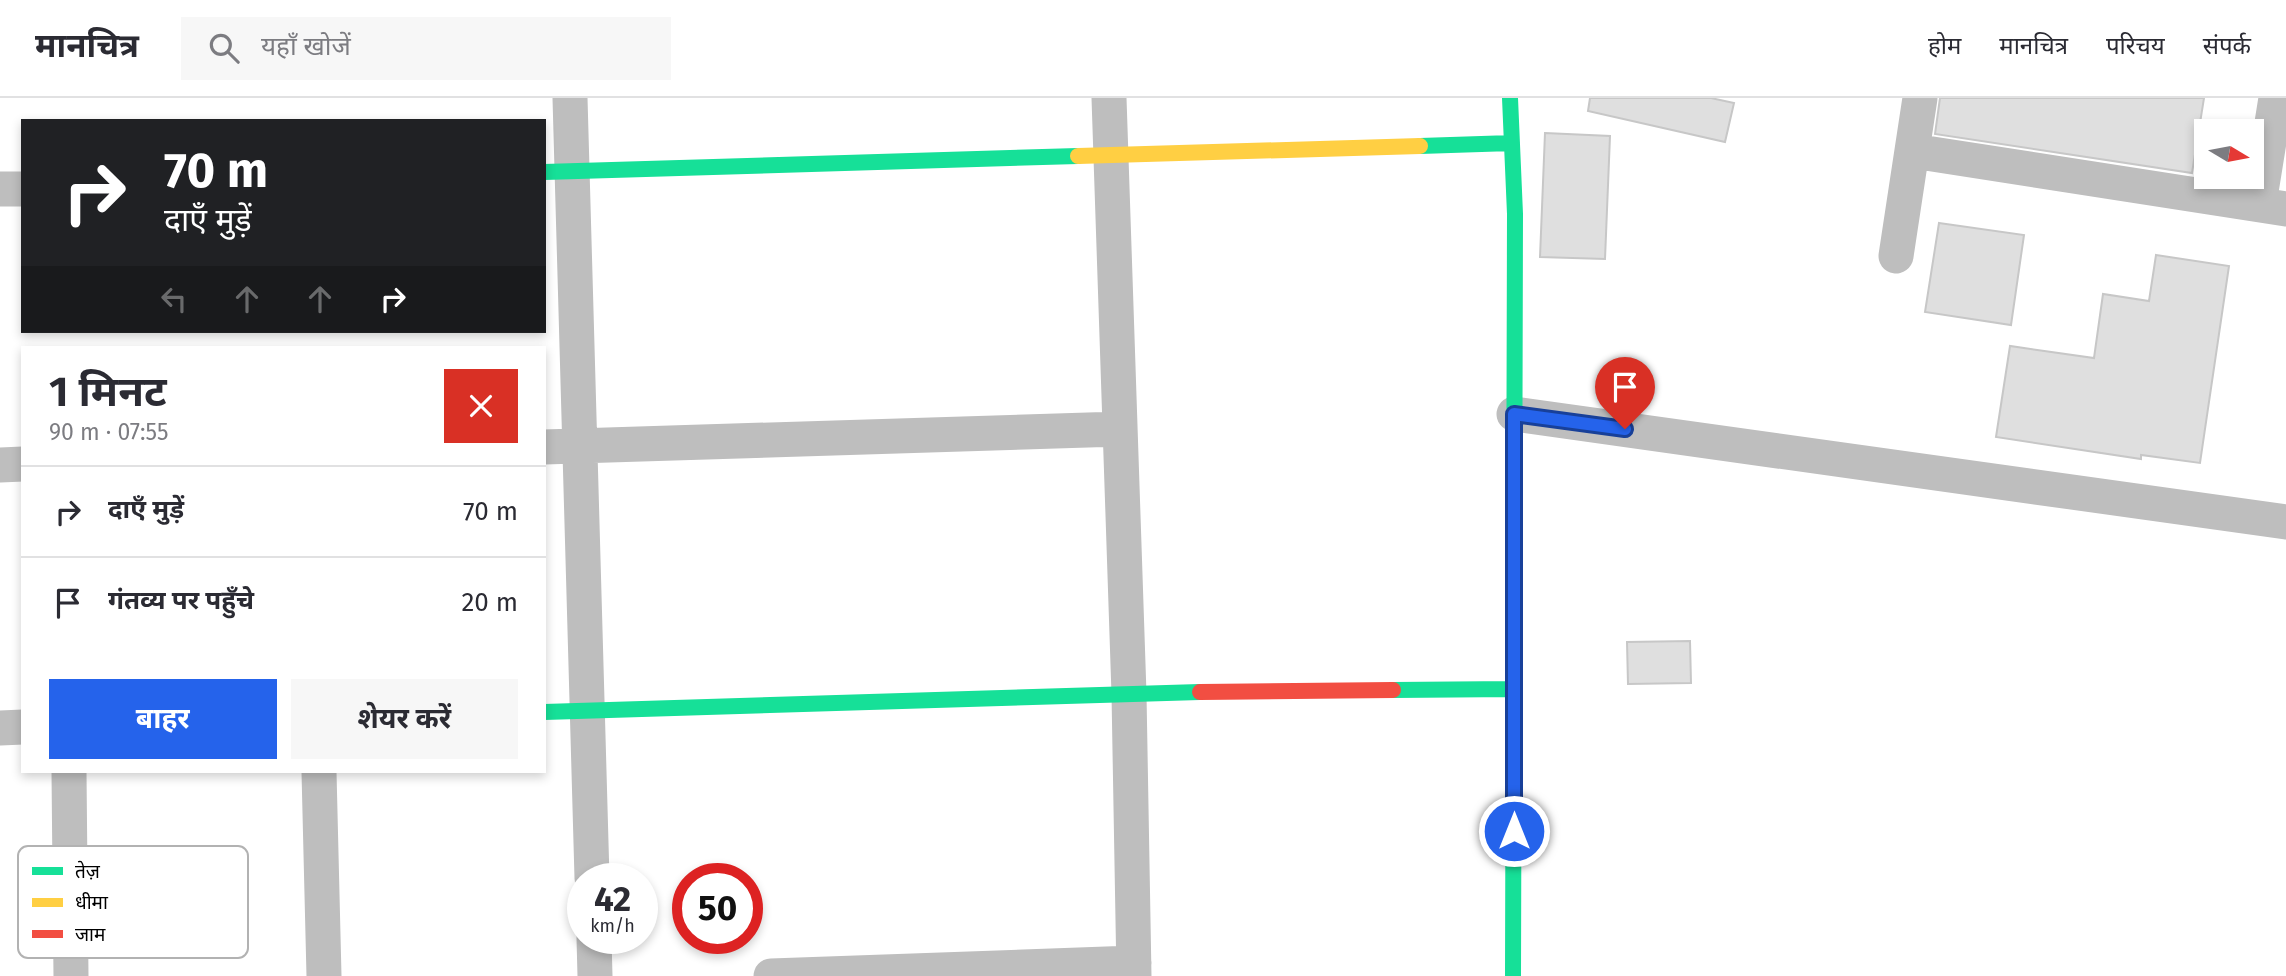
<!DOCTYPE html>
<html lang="hi">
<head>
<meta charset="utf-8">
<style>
  body { margin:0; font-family:"Fira Sans","Noto Sans Devanagari",sans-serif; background:#f7f7f7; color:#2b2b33; height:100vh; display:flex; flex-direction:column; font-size:26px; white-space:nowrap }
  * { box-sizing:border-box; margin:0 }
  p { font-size:23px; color:#7c7c81 }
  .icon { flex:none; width:38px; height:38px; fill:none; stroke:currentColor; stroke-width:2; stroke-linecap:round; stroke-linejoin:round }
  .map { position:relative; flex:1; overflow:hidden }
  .side { position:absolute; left:21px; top:248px; width:525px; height:427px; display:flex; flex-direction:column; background:#fff; border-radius:0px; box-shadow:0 4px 10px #0003 }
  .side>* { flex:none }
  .banner { position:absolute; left:21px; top:21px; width:525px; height:214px; border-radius:0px; box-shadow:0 4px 10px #0003; background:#202124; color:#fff; overflow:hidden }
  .needle { width:46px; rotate:100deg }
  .tools { position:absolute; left:2194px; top:21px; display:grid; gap:14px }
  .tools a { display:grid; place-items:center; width:70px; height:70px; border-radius:0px; background:#fff; box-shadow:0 4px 10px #0003; font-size:35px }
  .speed { position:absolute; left:567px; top:765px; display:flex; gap:14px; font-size:35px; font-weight:700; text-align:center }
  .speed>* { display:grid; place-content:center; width:91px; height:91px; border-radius:50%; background:#fff; box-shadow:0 4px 10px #0003; line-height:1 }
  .speed small { font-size:18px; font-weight:400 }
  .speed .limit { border:10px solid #d22; background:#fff; color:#111 }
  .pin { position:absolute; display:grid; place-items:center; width:60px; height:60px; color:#fff; margin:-72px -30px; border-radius:50% 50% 50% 0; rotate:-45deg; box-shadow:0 0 7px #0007 }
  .pin .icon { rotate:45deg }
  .me { position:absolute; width:77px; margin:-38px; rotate:0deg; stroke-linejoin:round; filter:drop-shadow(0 0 5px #0008) }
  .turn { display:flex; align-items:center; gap:24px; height:147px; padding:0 28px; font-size:32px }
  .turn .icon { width:91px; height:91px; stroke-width:2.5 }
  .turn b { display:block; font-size:49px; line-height:60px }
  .lanes { display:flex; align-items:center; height:66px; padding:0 28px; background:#0003; justify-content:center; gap:35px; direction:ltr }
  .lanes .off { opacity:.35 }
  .round { display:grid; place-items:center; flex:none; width:74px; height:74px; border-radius:0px; background:#f7f7f7 }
  .head { display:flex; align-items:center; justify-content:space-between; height:119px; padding:0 28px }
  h1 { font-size:42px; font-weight:700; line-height:52px }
  .cta { display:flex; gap:14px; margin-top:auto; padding:14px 28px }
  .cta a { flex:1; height:80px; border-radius:0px; background:#2563eb; color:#fff; font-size:28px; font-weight:700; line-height:80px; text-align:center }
  .cta a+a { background:#f7f7f7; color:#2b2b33 }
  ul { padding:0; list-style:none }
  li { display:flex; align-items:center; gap:21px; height:91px; padding:0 28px; border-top:2px solid #e1e1e2 }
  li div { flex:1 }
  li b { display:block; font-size:26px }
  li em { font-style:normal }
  header { display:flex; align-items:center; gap:42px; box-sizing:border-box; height:98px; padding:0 35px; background:#fff; border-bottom:2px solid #e1e1e2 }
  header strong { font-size:33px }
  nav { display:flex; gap:38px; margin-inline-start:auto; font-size:24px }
  .search { width:490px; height:63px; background:#f7f7f7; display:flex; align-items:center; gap:18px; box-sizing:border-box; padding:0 24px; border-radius:0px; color:#7c7c81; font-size:26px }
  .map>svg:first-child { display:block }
  .building { fill:#dfdfdf; stroke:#c7c7c7; stroke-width:2 }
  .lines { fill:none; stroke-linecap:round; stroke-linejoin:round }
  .street { stroke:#bebebe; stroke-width:35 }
  .fast { stroke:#16e098; stroke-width:16 }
  .slow { stroke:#ffcf43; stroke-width:16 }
  .jam { stroke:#f24e42; stroke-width:16 }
  .route-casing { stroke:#184099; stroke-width:18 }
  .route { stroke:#2563eb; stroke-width:12 }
  .key { fill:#fff; stroke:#b2b2b2; stroke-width:2 }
  .key-label { font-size:19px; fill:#000 }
</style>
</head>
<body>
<header>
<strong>मानचित्र</strong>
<div class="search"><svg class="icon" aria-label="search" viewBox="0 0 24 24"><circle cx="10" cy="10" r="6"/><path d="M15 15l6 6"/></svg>यहाँ खोजें</div>
<nav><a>होम</a><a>मानचित्र</a><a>परिचय</a><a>संपर्क</a></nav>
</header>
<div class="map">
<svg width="2286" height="878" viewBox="0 0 2286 878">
  <rect width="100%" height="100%" fill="#fff"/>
  <path class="building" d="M1590,0H1711L1734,5L1725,44L1588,13Z
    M1940,0H2204L2192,75L1935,36Z
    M1545,35L1610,38L1605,161L1540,159Z
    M1939,125L2024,137L2011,227L1925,214Z
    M2156,157L2229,168L2200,365L2141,357V361L1996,339L2010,248L2094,260L2103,196L2149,203Z
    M1690,543L1691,585L1628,586L1627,544Z"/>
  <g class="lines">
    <path class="street" d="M570,0L592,780
      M1109,0L1129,596L1134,878
      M1913,53L2286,111
      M0,91H23
      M2259,106L2276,0
      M1896,158L1920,0
      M1514,316L2286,424
      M544,349L1120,331
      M0,367L23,366
      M0,630L23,629
      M69,674L71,878
      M319,674L324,878
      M594,840L595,878
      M771,878L1134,865"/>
    <path class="fast" d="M1510,0L1515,116L1513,878
      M1420,48L1512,45
      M544,74L1078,58
      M1393,592L1514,591
      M544,614L1200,594"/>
    <path class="slow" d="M1078,58L1420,48"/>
    <path class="jam" d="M1200,594L1393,592"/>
  </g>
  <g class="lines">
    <g class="route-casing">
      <path id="route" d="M1514,733V316L1625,331"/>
    </g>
    <use href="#route" class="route"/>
  </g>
  <rect x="18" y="748" width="230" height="112" rx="10" class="key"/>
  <rect x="32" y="769" width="31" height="8" fill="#16e098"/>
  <rect x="32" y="800" width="31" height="9" fill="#ffcf43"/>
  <rect x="32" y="832" width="31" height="8" fill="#f24e42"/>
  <g class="key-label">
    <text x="75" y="780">तेज़</text>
    <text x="75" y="811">धीमा</text>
    <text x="75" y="843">जाम</text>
  </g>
</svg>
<div class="tools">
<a><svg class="needle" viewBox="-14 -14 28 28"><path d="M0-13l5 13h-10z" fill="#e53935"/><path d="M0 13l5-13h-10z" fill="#7c7c81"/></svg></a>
</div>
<div class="speed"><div>42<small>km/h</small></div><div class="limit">50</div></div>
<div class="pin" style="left:1625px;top:331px;background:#d93025"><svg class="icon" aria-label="arrive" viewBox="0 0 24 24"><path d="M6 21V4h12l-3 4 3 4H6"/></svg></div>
<svg class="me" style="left:1514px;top:733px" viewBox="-20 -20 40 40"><circle r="17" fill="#2563eb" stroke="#fff" stroke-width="3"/><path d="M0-11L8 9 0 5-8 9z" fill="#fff"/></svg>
<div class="banner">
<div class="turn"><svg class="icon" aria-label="right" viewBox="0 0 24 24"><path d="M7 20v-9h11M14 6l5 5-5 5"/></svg><div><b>70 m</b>दाएँ मुड़ें</div></div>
<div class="lanes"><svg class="icon off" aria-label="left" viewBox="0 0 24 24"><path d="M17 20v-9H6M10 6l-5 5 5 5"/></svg><svg class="icon off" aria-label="ahead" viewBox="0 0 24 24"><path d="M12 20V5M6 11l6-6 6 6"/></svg><svg class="icon off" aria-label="ahead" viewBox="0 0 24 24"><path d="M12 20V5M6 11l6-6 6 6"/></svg><svg class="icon" aria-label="right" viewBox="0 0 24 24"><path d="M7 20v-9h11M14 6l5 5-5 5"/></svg></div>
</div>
<section class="side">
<div class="head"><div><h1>1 मिनट</h1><p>90 m · 07:55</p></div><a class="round" style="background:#d93025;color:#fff"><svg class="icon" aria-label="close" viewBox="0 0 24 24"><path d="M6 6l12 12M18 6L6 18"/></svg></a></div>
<ul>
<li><svg class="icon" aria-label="right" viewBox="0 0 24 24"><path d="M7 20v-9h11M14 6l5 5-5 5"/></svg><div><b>दाएँ मुड़ें</b></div><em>70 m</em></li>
<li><svg class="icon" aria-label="arrive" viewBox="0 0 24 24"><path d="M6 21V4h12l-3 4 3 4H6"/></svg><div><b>गंतव्य पर पहुँचे</b></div><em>20 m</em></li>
</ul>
<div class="cta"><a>बाहर</a><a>शेयर करें</a></div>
</section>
</div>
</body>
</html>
